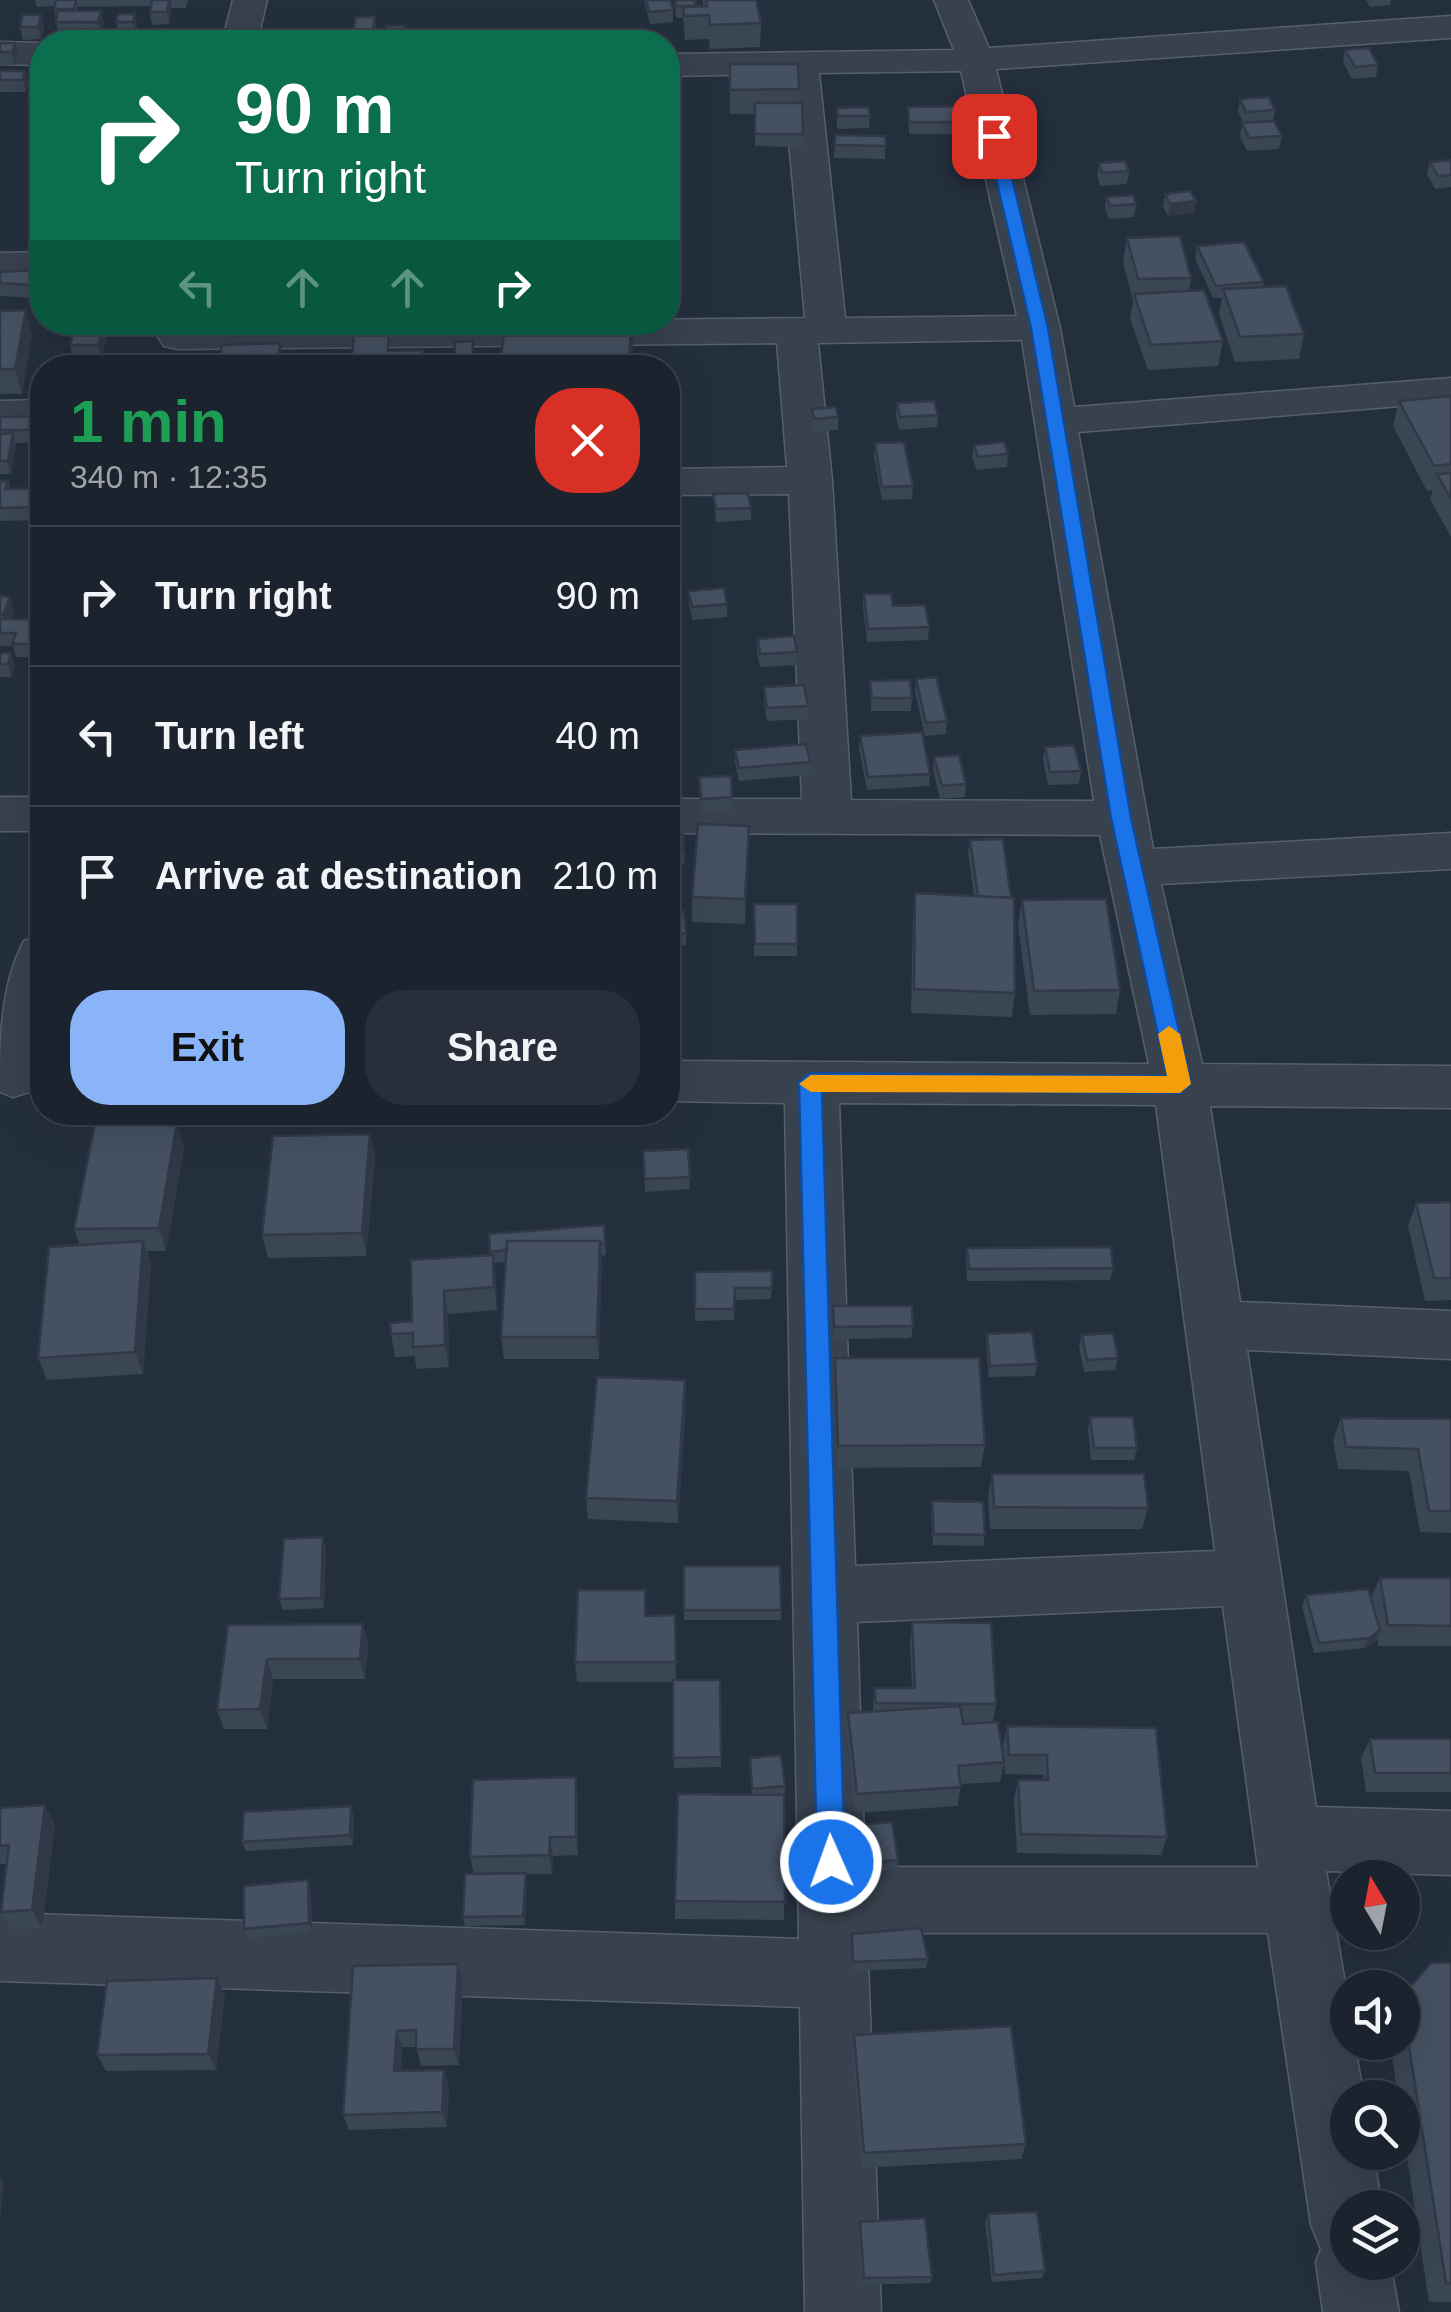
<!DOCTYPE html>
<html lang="en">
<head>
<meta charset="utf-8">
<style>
  body { margin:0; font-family:Helvetica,sans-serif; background:#282f3a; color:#f1f3f6; height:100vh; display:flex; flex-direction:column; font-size:38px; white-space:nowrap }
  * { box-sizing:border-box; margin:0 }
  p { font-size:32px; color:#a0a4aa }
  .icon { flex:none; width:55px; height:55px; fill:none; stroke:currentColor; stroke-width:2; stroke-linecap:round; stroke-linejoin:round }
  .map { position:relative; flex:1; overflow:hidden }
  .details { position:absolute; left:30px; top:355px; width:650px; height:770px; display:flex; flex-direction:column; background:#1b232e; border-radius:40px; box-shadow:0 10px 40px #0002,0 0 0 2px #39404a }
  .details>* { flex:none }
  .top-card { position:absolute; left:30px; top:30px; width:650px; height:305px; border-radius:40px; box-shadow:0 10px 40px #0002,0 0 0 2px #39404a; background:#0b6e4f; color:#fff; overflow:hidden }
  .needle { width:65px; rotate:350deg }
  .tools { position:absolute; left:1330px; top:1860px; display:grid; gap:20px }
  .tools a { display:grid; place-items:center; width:90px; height:90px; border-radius:50%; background:#1b232e; box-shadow:0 10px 40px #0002,0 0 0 2px #39404a; font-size:50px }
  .pin { position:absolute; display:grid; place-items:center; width:85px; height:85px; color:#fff; margin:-42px; border-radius:20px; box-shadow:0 5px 15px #0006 }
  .me { position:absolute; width:110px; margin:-55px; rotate:358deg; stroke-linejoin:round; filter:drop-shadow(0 0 8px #0008) }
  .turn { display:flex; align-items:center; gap:35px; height:210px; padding:0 40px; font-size:45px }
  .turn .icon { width:130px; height:130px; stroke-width:2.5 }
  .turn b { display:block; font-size:70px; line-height:85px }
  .lanes { display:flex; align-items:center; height:95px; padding:0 40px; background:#0003; justify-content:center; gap:50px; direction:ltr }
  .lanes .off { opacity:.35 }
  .round { display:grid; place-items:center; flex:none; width:105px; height:105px; border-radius:40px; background:#282f3a }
  .headline { display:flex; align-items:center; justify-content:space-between; height:170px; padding:0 40px }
  h1 { font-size:60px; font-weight:600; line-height:75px; color:#1e9e55 }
  .cta { display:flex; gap:20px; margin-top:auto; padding:20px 40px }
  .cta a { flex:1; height:115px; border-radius:40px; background:#8ab4f8; color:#111; font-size:40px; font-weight:600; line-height:115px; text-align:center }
  .cta a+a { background:#282f3a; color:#f1f3f6 }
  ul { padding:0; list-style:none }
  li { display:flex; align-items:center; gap:30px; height:140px; padding:0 40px; border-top:2px solid #39404a }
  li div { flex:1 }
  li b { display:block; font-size:38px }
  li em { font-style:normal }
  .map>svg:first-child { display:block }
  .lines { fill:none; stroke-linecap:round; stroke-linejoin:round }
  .minor-casing { stroke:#565f6c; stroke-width:3 }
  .minor { fill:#38414e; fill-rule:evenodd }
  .wall { fill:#3b4654 }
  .shaded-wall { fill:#303945 }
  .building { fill:#455162; stroke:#303945; stroke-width:2.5 }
  .route { fill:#1a73e8; stroke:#114b97; stroke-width:2.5 }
  .slow { fill:#f59e0b }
</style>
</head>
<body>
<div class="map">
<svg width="1451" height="2312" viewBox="0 0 1451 2312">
  <rect width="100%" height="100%" fill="#242f3e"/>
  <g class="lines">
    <g class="minor-casing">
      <path id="minor" d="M233,0H267L257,42H222Z
        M934,0H968L989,48L1451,16V38L996,69L1060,328L1074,407L1451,378V402L1078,432L1153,849L1451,833V869L1161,884L1202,1064L1451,1066V1108L1210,1106L1240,1302L1451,1311V1359L1247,1350L1316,1807L1451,1811V1875L1326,1871L1348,2001V2042H1354L1364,2098H1348V2152H1373L1382,2208H1348V2262H1390L1399,2312H1323L1316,2262L1321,2249L1311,2225L1268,1933H867L881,2312H805L800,2007L0,1981V1913L799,1939L785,1103L668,1101V1061L1149,1064L1100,835L668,833V799H802L789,494L668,495V469L787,467L777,343L178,349L164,346L158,337L164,328L178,325L805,318L783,74L668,76V54L954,50ZM961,71L1017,316L845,318L819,73ZM1022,340L1094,801L851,800L832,480L818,343ZM839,1103L1156,1105L1215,1551L855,1566ZM1223,1606L1258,1867H865L857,1622Z
        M0,42L42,43V65L0,64Z
        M42,252V276L0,277V253Z
        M42,400V426L0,427V401Z
        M0,797H42V831H0Z
        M42,935V1064L32,1091L13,1097L0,1092C0,1042 0,986 24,941Z"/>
    </g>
    <use href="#minor" class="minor"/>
  </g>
  <path class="wall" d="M35,0H188L186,8H172L169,24L152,25L150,12L151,6L77,7L78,11H101L104,23L101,34L58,35L54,6L37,7Z
    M644,0H670L673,10V22L650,24Z
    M675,0L695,7L703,6V0H699H756L761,23L760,47L710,49L709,39L685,40L683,18H676Z
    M1366,0H1391L1390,5L1370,7Z
    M135,14L137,26L135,34L119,35L116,22Z
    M375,17L377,29L374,42H354L353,31Z
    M405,26L406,42H386L385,33Z
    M20,27H44L41,39L23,40Z
    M0,43L18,55L15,65H0Z
    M1345,50L1378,65L1376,77L1352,79L1343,62Z
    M730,64L799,89V103L803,134V147L755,146V114H730Z
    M0,71H25L28,83L26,92H0Z
    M42,77V115H31L28,102Z
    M1240,99L1275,110L1273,121L1282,136L1279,149L1247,151L1240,136L1242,123H1243L1238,111Z
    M908,107L965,122L964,134H909Z
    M837,108L870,116L869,128L837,129Z
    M835,135L885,136V159L834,158Z
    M1451,160V187L1435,189L1427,174L1430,162Z
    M1099,163L1129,171L1127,184L1100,186L1097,175Z
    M1165,194L1196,201L1194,213L1168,216L1163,207Z
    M1106,197L1136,204L1134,217L1109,219L1105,209Z
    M1127,238L1191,278L1189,291L1223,341L1218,366L1148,370L1130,319L1133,301L1123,262Z
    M1197,246L1264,282L1263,287L1304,334L1299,359L1235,362L1219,314L1222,298H1213L1195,258Z
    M36,270L39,283L37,298L0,296V272Z
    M0,311L32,335L22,394H0Z
    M215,322H310V324Z
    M108,336L101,358H73L70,345Z
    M280,343L282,356L281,368H222L220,359Z
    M1451,396V537L1430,499L1433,490L1427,491L1393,426L1399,401Z
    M897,403L938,415L937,427L899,430L896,416Z
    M812,409L838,417V430L814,432L812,422Z
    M42,416V443H16L11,474H0V417Z
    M875,443L913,486L912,499L882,500L874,456Z
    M974,445L1008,454L1007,467L977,470L972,458Z
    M0,481H8L10,489L42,488V520L0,521Z
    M713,494L751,508V520L716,522Z
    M688,591L727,604V617L692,620L689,604Z
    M864,594L893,606L929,627L928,640L867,642L863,607Z
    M0,596L14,610L10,619H42V657H16L13,646H0Z
    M758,639L797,652V665L760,667L757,652Z
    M0,653H11L15,666L11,677H0Z
    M916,679L947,721L946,734L925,736L915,692Z
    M870,681L912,698L911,711H871Z
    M764,687L808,706L807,719L767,721L764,700Z
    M860,736L930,774L929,786L867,790L859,748Z
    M1045,747L1081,771L1079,784L1048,785L1043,759Z
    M735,750L810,762L809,775L739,781L735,763Z
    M934,757L966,784L965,797L940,799L933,770Z
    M699,777L732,797V810L701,812Z
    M749,826L745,924L692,922V897Z
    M668,834L685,847L684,865L668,864Z
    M970,840L1015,993L1012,1017L911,1013L913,918L915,893L974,896L968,852Z
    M1022,900L1120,990L1116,1014L1030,1015L1018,925Z
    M754,904H797V956H754Z
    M668,912L686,933V945L668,947Z
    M370,1134L375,1158L366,1256L268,1258L262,1235Z
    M184,1147L166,1251H147L151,1264L143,1374L47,1380L38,1358L80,1245L74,1229Z
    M688,1149L690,1189L645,1192L643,1151Z
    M1451,1202V1300L1425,1301L1408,1226L1416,1203Z
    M604,1225L606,1255L601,1256L599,1359H504L501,1337L506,1262L494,1263L497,1310L448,1314L449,1367L417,1369L414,1356L395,1357L391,1334L412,1321L411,1260L490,1255L489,1234Z
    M967,1248L1113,1268L1110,1280L967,1281L966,1260Z
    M772,1271L771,1299L735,1300L734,1320L695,1321V1272Z
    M833,1306L913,1326L911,1338L834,1339Z
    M987,1334L1037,1364L1035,1376L989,1377L986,1345Z
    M1082,1335L1118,1358L1115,1370L1084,1372L1079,1346Z
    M835,1358L985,1445L981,1467L837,1468L834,1381Z
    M685,1380L686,1403L678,1523L588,1519L586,1498Z
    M1090,1417L1137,1448L1134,1460H1091L1088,1428Z
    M1341,1418L1451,1419V1533L1420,1532L1409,1471L1338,1469L1333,1440Z
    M992,1474L1148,1508L1142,1529H990L988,1496Z
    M932,1501L985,1535L983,1546L933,1545L931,1513Z
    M326,1548L324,1608L283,1610L279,1599Z
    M684,1566H780L781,1620H684Z
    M1380,1578H1451V1646H1378L1377,1638L1376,1641L1364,1648L1314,1653L1302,1606L1306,1595L1371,1598Z
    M675,1615L676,1680H720L721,1767L674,1768L673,1682H577L575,1662L647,1616Z
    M912,1622L996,1704L993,1722L1004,1762L1003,1745L1007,1726L1167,1837L1161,1855L1017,1853L1014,1799L1018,1780H1043V1775L1005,1774L1004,1762L1000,1782L961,1784L958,1806L855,1813L847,1733L848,1713L873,1711L874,1688H912L910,1642Z
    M363,1624L368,1645L365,1679H273L267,1729H224L217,1710L228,1625Z
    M1370,1739H1451V1792H1366L1361,1758Z
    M750,1758L785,1786L784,1920L675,1919V1901L752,1795Z
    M578,1796V1855L553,1856L552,1874H526L527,1882L525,1925L465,1926L463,1917L474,1874L470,1857Z
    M0,1808L55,1824L42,1928L12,1930L1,1912L7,1864H0Z
    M354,1815L353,1845L246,1851L242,1842Z
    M847,1826L898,1860L897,1870L851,1874L846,1835Z
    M308,1880L311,1890L312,1932L248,1938L244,1929Z
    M852,1934L928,1959L926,1968L852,1971Z
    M1451,1963V2302H1429L1402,2124V2098H1398L1390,2042H1402V1996Z
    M458,1964L463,1981L459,2065L421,2066L416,2047H402L401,2071L449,2086L447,2127L349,2130L343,2115L353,1966Z
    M225,1995L216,2070L106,2071L97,2055Z
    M854,2035L1026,2144L1021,2159L862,2168L852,2052Z
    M988,2214L1045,2271L1042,2278L992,2282L985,2222Z
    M860,2222L932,2277L930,2283L862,2285L859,2230Z"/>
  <path class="shaded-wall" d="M169,0H171L172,8L169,24L167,12Z
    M101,11L104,23L101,34L98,22Z
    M135,14L137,26L135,34L133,22Z
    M41,15L44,27L41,39L38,27Z
    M375,17L377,29L374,42L373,31Z
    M15,43L18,55L15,65L12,52Z
    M25,71L28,83L26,92L23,80Z
    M1196,201L1194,213L1168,216L1170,204Z
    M36,270L39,283L37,298L34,285Z
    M26,310L32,335L22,394L15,369Z
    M631,322H632L633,338L632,368H629Z
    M105,323L108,336L101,358L98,345Z
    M280,343L282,356L281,368H278Z
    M13,433L16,446L11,474L8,461Z
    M10,597L14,610L7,628L3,615Z
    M11,653L15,666L11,677L8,664Z
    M749,826V851L745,924V899Z
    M177,1123L184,1147L166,1251L159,1228Z
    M370,1134L375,1158L366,1256L362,1233Z
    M143,1241L151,1264L143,1374L135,1352Z
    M600,1241L602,1264L599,1359L597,1337Z
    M493,1255L496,1278L497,1310L494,1287Z
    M444,1291L448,1314L449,1367L445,1345Z
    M685,1380L686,1403L678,1523L677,1501Z
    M323,1537L326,1548L324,1608L321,1598Z
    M363,1624L368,1645L365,1679L360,1659Z
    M1380,1630L1376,1641L1364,1648L1369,1638Z
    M267,1659L273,1679L267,1729L260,1709Z
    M576,1777L578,1796V1855L576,1837Z
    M45,1805L55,1824L42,1928L32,1910Z
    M351,1806L354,1815L353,1845L350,1835Z
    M550,1837L553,1856L552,1874L549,1855Z
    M526,1873L527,1882L525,1925L523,1916Z
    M308,1880L311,1890L312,1932L309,1923Z
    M458,1964L463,1981L459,2065L454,2049Z
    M217,1978L225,1995L216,2070L208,2054Z
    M397,2031L402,2047L400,2087L394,2071Z
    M444,2070L449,2086L447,2127L442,2112Z
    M0,2176L4,2180L0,2222Z"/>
  <path class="building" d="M56,0H76L74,9H54Z
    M152,0H169L167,12H150Z
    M646,0H670L673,10L649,12Z
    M676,0H695V6H676Z
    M706,0H756L761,23L710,25L709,15L684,16L683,7L707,6Z
    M58,11H101L98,22H56Z
    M118,14H135L133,22H116Z
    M23,15H41L38,27H20Z
    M356,17H375L373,31H353Z
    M386,26H405L404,33H385Z
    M477,34H569V42H476Z
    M0,43H15L12,52H0Z
    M1369,48L1378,65L1355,67L1345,50Z
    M730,64H798L799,89L730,90Z
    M0,71H25L23,80H0Z
    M36,77H42V102H28Z
    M1269,97L1275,110L1246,112L1240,99Z
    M755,103H802L803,134H755Z
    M964,106L965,122H909L908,107Z
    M869,107L870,116H838L837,108Z
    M1274,121L1282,136L1249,138L1242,123Z
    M835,135L885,136L886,146L835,145Z
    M1451,160V175L1438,176L1430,162Z
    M1125,161L1129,171L1102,173L1099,163Z
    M1190,191L1196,201L1170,204L1165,194Z
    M1133,195L1136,204L1110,206L1106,197Z
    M1180,236L1191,278L1138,279L1127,238Z
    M1244,242L1264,282L1216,286L1197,246Z
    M36,270L34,285L0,283V272Z
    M1286,286L1304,334L1240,337L1223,289Z
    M1204,290L1223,341L1151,345L1134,294Z
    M26,310L15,369H0V311Z
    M505,322H631L629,368H500Z
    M77,323H105L98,345H70Z
    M389,330L388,351L423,350L421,368H351L354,331Z
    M473,341L472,368H454L455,342Z
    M280,343L278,368H253L254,358L220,359L222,345Z
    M1451,396V464L1434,466L1399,401Z
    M934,401L938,415L900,417L897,403Z
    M836,407L838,417L814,419L812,409Z
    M42,416V430H0V417Z
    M13,433L8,461H0V434Z
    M904,442L913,486L882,487L875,443Z
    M1004,442L1008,454L978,457L974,445Z
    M1451,473V499L1437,474Z
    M0,481H8L5,489L42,488V507L0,508Z
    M748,493L751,508L716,509L713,494Z
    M724,588L727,604L692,607L688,591Z
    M864,594H891L893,606L925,605L929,627L868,629Z
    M0,596L10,597L3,615H0Z
    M0,619H42V644H12L16,633H0Z
    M794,636L797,652L760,654L758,639Z
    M0,653H11L8,664H0Z
    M936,677L947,721L926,723L916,679Z
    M910,680L912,698H872L870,681Z
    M804,685L808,706L767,708L764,687Z
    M922,732L930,774L868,777L860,736Z
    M806,744L810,762L739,768L735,750Z
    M1074,745L1081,771L1050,772L1045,747Z
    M959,755L966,784L942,786L934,757Z
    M731,776L732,797L701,799L699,777Z
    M698,824L749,826L745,899L692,897Z
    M668,834L684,835L683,852L668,851Z
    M1003,839L1011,898L978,896L970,840Z
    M915,893L1014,898L1015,993L914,989Z
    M1106,899L1120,990L1034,991L1022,900Z
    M754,904H797V944H755Z
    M684,911L686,933L668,934V912Z
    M95,1123H177L159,1228L74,1229Z
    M370,1134L362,1233L262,1235L273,1136Z
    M688,1149L690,1177L645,1179L643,1151Z
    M1451,1202V1278H1434L1416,1203Z
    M604,1225L605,1243L600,1244V1241H507V1250L490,1252L489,1234Z
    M143,1241L135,1352L38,1358L49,1247Z
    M507,1241H600L597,1337H501Z
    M1111,1247L1113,1268L969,1269L967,1248Z
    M493,1255L494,1287L444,1291L445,1345L413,1347V1333L391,1334L390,1323L412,1321L411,1260Z
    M772,1271V1288H735L734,1309H695V1272Z
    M833,1306H912L913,1326L834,1327Z
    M1032,1332L1037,1364L990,1366L987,1334Z
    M1113,1333L1118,1358L1087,1360L1082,1335Z
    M835,1358H979L985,1445L838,1446Z
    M597,1377L685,1380L677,1501L586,1498Z
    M1090,1417H1133L1137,1448H1094Z
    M1341,1418L1451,1419V1511H1429L1418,1449L1346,1447Z
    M992,1474H1144L1148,1508L994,1507Z
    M932,1501L983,1502L985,1535L934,1534Z
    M323,1537L321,1598L279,1599L284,1539Z
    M684,1566H780L781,1610H684Z
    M1380,1578H1451V1626L1388,1625Z
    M1368,1589L1380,1630L1369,1638L1319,1643L1306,1595Z
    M578,1590H645V1616L675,1615L676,1662H575Z
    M912,1622L991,1623L996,1704L876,1703L874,1688H915Z
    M363,1624L360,1659H267L260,1709L217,1710L228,1625Z
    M673,1680H720L721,1757L673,1758Z
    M960,1706L963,1724L998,1722L1004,1762L958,1766L961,1787L857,1794L848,1713Z
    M1007,1726L1156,1728L1167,1837L1021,1834L1018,1780H1048L1047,1755H1009Z
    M1370,1739H1451V1773H1375Z
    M781,1755L785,1786L752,1789L750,1758Z
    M576,1777V1837H550L549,1855L470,1857L473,1780Z
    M678,1794L784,1795L785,1902L675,1901Z
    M45,1805L32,1910L1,1912L9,1845L0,1846V1808Z
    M351,1806L350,1835L242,1842L244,1812Z
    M892,1822L898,1860L852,1865L847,1826Z
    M526,1873L523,1916L463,1917L465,1874Z
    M308,1880L309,1923L244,1929V1886Z
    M921,1928L928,1959L853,1962L852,1934Z
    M1431,1963H1451V2283H1446L1402,2002V1996Z
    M458,1964L454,2049H416V2030L397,2031L394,2071L444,2070L442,2112L343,2115L353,1966Z
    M217,1978L208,2054L97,2055L107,1981Z
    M1011,2026L1026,2144L864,2153L854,2035Z
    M1037,2212L1045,2271L994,2275L988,2214Z
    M925,2218L932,2277L864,2278L860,2222Z"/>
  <path class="route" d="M994,132L1002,136L1048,328L1131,818L1191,1084L1180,1093L822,1090L845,1862L841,1871L831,1875L821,1871L817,1862L799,1082L810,1073L1167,1076L1111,818L1031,328L986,136Z"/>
  <path class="slow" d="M1169,1026L1180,1034L1191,1084L1180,1093L811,1092L799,1084L811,1075L1167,1076L1158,1034Z"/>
</svg>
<div class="tools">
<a><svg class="needle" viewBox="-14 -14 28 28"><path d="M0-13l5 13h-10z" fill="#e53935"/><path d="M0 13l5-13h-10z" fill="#a0a4aa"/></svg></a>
<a><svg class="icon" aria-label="sound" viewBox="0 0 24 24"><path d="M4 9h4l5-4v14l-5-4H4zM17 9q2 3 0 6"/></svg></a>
<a><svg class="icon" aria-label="search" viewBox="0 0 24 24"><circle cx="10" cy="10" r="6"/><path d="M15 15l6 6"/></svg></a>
<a><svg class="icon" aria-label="layers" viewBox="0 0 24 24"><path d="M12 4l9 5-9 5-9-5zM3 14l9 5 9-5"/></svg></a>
</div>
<div class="pin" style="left:994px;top:136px;background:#d93025"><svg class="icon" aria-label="arrive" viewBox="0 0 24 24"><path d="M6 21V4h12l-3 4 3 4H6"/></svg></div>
<svg class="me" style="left:831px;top:1862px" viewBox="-20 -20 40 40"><circle r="17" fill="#1a73e8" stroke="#fff" stroke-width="3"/><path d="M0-11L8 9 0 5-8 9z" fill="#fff"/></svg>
<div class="top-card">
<div class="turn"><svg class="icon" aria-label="right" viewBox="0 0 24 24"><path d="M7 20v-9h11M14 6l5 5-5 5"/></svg><div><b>90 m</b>Turn right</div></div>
<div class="lanes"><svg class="icon off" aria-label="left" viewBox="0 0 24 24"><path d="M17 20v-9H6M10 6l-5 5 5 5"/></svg><svg class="icon off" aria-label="ahead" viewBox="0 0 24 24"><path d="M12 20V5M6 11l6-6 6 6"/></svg><svg class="icon off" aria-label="ahead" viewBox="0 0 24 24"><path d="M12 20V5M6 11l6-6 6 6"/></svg><svg class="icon" aria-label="right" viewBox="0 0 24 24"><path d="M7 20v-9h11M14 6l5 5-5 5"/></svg></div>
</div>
<section class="details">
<div class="headline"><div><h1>1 min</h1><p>340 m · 12:35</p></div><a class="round" style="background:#d93025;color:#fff"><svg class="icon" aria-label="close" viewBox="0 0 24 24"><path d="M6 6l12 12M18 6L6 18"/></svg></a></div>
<ul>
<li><svg class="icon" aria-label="right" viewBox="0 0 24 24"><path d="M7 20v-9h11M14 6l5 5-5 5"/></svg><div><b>Turn right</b></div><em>90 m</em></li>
<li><svg class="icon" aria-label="left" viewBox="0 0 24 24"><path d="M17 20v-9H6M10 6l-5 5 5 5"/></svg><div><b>Turn left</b></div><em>40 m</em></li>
<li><svg class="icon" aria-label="arrive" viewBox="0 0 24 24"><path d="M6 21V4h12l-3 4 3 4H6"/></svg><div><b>Arrive at destination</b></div><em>210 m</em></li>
</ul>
<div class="cta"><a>Exit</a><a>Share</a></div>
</section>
</div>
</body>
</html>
